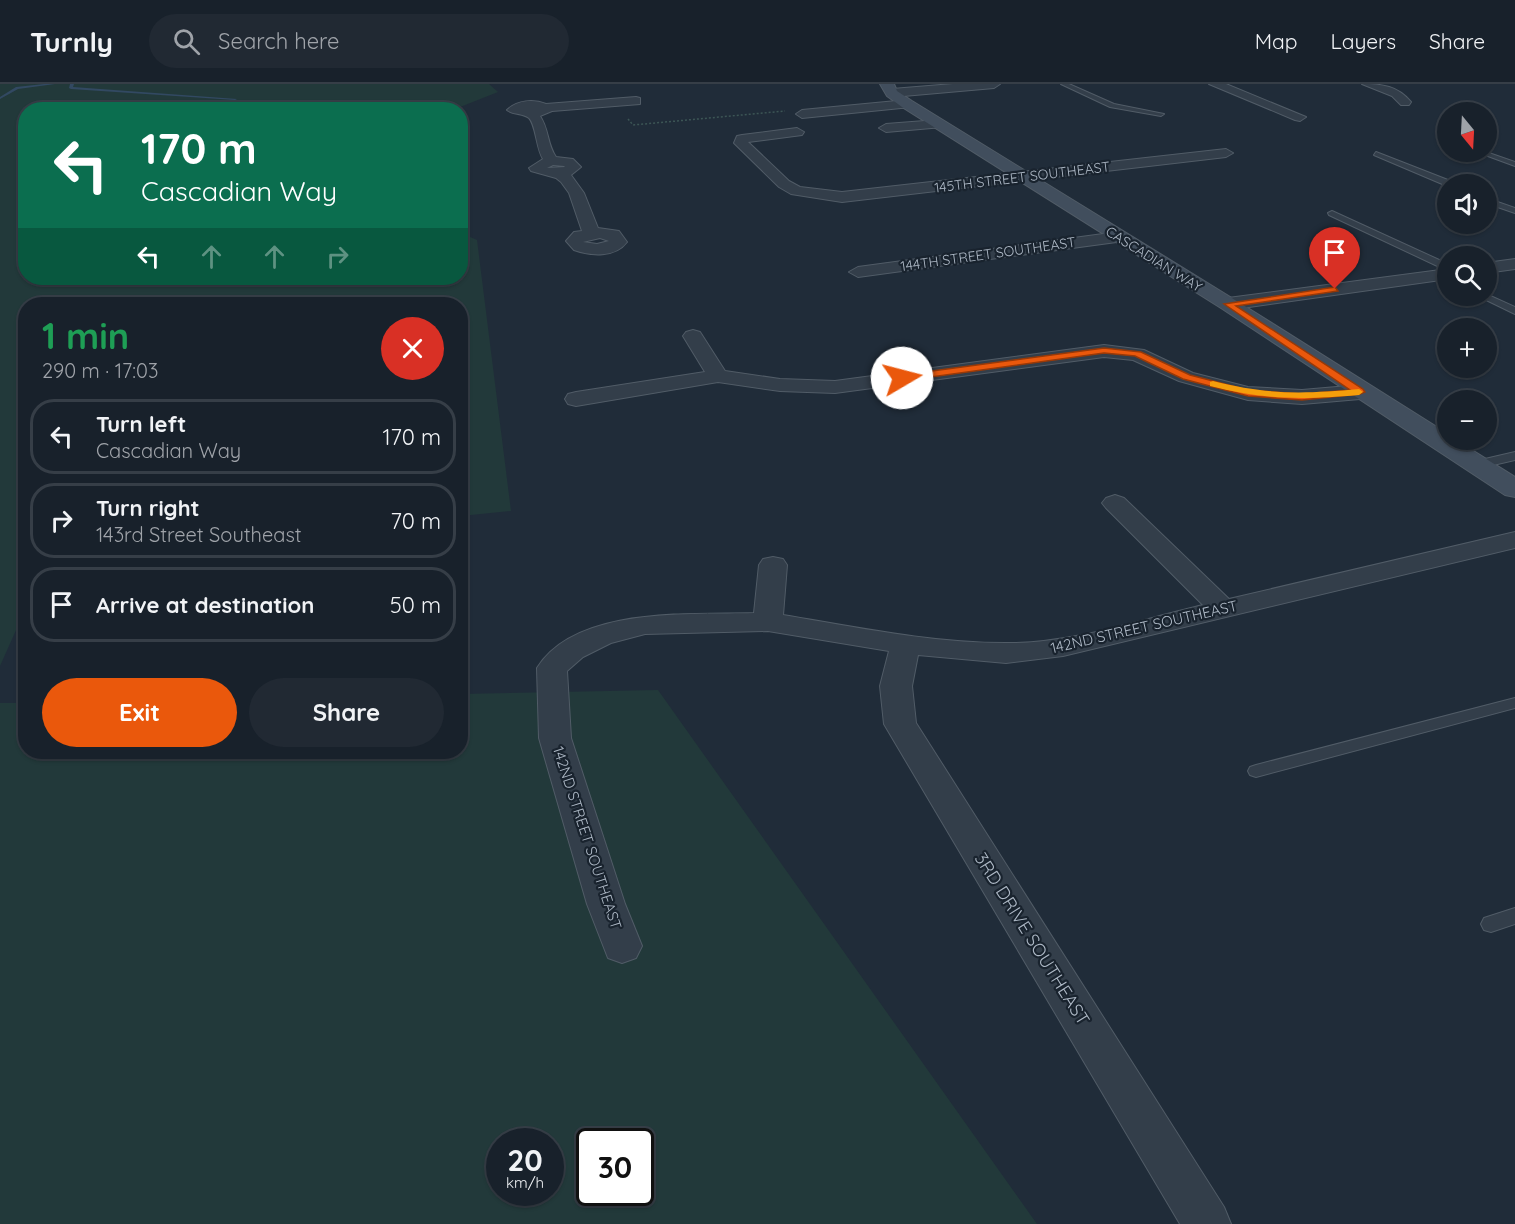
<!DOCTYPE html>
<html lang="en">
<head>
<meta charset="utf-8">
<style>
  body { margin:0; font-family:Quicksand,sans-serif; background:#212933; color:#f1f3f6; height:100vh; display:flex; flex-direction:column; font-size:22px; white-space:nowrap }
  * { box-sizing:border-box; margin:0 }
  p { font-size:20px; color:#9fa3a9 }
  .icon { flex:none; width:33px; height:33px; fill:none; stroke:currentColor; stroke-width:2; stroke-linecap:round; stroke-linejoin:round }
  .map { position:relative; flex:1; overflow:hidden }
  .sheet { position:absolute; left:18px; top:213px; width:450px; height:462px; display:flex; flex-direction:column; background:#18212b; border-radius:24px; box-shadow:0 2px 4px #0004,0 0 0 2px #363e47 }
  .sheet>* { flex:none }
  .top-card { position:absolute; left:18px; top:18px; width:450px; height:183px; border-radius:24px; box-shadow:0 2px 4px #0004,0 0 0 2px #363e47; background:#0b6e4f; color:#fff; overflow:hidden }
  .needle { width:39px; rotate:162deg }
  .tools { position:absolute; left:1437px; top:18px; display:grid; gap:12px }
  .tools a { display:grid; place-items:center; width:60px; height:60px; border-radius:50%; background:#18212b; box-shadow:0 2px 4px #0004,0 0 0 2px #363e47; font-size:30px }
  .speed { position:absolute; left:486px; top:1044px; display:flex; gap:12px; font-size:30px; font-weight:700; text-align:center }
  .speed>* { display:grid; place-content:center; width:78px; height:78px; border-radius:50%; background:#18212b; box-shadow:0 2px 4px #0004,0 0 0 2px #363e47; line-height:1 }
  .speed small { font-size:15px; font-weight:400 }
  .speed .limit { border:3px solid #111; border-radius:9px; background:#fff; color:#111 }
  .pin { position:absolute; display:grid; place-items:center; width:51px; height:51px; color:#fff; margin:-62px -26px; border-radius:50% 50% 50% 0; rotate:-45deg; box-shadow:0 0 6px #0007 }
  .pin .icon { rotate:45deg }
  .me { position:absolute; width:66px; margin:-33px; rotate:82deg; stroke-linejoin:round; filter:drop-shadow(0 0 4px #0008) }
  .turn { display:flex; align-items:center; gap:21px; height:126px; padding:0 24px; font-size:27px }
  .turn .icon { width:78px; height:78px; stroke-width:2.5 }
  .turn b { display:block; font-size:42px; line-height:51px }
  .lanes { display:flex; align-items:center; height:57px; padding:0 24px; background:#0003; justify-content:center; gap:30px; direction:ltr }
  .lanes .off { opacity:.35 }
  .round { display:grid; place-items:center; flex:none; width:63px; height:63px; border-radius:32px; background:#212933 }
  .head { display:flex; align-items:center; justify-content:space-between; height:102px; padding:0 24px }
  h1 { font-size:36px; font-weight:700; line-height:45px; color:#1e9e55 }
  .button { display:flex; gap:12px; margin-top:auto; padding:12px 24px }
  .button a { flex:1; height:69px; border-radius:36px; background:#ea580c; color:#fff; font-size:24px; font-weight:700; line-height:69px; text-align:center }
  .button a+a { background:#212933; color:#f1f3f6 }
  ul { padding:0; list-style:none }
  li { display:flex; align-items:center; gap:18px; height:75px; margin:0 12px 9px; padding:0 12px; border:3px solid #363e47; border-radius:24px }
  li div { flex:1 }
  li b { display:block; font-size:22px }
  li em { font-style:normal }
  header { display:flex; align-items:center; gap:36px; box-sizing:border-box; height:84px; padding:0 30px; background:#18212b; border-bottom:2px solid #363e47 }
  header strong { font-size:28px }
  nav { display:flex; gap:33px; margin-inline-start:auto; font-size:21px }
  .search { width:420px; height:54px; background:#212933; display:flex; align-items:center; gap:15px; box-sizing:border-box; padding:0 21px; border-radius:33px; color:#9fa3a9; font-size:22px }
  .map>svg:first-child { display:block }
  .green { fill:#22393a; fill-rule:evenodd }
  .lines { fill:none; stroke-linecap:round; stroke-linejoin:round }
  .stream { fill:#324962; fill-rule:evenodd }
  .lane-casing { stroke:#515c67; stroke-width:2 }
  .street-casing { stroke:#515c67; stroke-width:2 }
  .secondary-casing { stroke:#515c67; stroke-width:2 }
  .path { stroke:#3c5555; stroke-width:1.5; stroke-dasharray:2 2; stroke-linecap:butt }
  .lane { fill:#333e4a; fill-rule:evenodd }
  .street { fill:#333e4a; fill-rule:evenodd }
  .secondary { fill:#414e5d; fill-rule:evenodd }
  .route { fill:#ea580c; stroke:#983908; stroke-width:1.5 }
  .slow { fill:#f59e0b }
  .labels { text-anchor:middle; stroke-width:4.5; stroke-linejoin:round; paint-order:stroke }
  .far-street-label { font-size:14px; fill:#aeb9c6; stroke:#19232e }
  .street-label { font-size:15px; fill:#aeb9c6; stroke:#19232e }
  .near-street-label { font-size:18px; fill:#aeb9c6; stroke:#19232e }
</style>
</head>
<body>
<header>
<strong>Turnly</strong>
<div class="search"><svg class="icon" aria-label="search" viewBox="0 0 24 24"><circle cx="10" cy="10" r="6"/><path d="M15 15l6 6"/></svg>Search here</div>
<nav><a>Map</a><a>Layers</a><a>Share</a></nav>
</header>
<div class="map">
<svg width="1515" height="1140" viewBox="0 0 1515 1140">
  <rect width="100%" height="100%" fill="#202c39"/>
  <path class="green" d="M0,0H489L498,8L455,25L26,26V194H460L461,149L477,156L511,427L461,432L460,220H26L25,526L0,582Z
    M658,606L1037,1140H0V619H25L26,668H460L461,610ZM500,1058H550V1108H500ZM590,1058H640V1108H590Z"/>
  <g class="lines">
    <path class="stream" d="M44,0H55L18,5L0,15V13L16,3Z
      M70,0H74L73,3L237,15L235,16L71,5L69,4Z"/>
    <g class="lane-casing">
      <path id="lane" d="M1061,0H1069L1114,20L1164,30L1161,32L1110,23Z
        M1376,68L1453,98L1454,100L1447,102L1374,71Z
        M1477,68H1486L1515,78V82Z
        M1486,114L1515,124V129L1486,119Z
        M1332,127L1448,180V187L1329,131L1328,129Z
        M1486,210L1515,223V230L1478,212Z
        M1515,368V376L1476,385L1470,381L1472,378Z
        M1515,614V624L1256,693L1250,691L1248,687L1250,683L1256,681Z
        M1515,824V840L1491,848L1484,846L1481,840L1484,834Z"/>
    </g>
    <g class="street-casing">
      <path id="street" d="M953,0H1000L994,4L892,13L886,9L892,5Z
        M1209,0H1226L1306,33L1300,37L1295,36Z
        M1362,0C1382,0 1398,2 1411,18L1409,21H1401L1392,12Z
        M636,13L640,14V20L552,27L540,32C549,45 547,60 556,73L573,75L581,83L571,91L584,109L598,144L619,147L627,158C615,174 591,172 574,166L566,157L574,148L582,147L569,109L561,98L556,94L531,87L529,84L543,75C536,64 536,41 529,34C523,29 513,31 507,26C517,16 534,15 546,20ZM553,81L564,82L565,83L547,84ZM600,154L609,157L597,160L583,158Z
        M907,16L911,17V23L802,34L796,30L802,26Z
        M938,36L945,40L943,43L886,48L879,44L886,40Z
        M797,44L804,48L802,51L748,58L789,97L800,103L842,108L1226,65L1233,69L1226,73L842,118L791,110L779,103L734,59L737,52L742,51Z
        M1118,148L1126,153L1124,157L858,193L849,188L858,183Z
        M1515,175V185L1486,189V179Z
        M1448,185V195L1228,226L1219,220L1228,214Z
        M693,246L700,248L725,287L780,295L835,297L1104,261L1144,266L1193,289L1248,303L1302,306L1360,301L1368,303L1371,308L1368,313L1360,315L1302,320L1248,316L1179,297L1133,276L1104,273L835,309L780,307L718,298L576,322L568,320L565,315L568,310L576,308L705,288L683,252L686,248Z
        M1115,411L1124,414L1229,515L1515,448V464L1063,572L1006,579L918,571L912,602L916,639L1224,1123L1231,1140H1180L884,640L880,602L889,567L768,547L645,550L611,559L583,573L567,587L571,654L625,820L642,862L636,874L622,879L608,874L587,820L539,654L537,584C576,522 691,531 754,529L759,481L763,475L773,473L783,475L787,481L783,531C856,543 931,559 1005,559C1071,560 1139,536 1203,521L1106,424L1102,419L1106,414Z"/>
    </g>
    <g class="secondary-casing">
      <path id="secondary" d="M880,0H894L897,7L912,17L1235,216L1448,350V356H1456L1515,393V413L1505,411L1221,224L902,23L887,12Z"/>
    </g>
    <path class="path" d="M628,35L633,41L785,27"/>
    <use href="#lane" class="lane"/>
    <use href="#street" class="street"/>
    <use href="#secondary" class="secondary"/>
  </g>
  <path class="route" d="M1335,203L1338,207L1236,222L1363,305L1365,308L1360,310L1302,316L1248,312L1183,295L1135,272L1104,269L902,297L898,294L902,291L1104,264L1141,268L1190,291L1248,306L1302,310L1350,306L1224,220Z"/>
  <path class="slow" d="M1213,297C1268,311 1303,310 1359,305L1363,308L1359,311C1301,316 1267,316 1210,302V298Z"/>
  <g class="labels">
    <g class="far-street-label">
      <text transform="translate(1022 93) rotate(-7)" y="5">145TH STREET SOUTHEAST</text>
      <text transform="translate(988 170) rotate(-8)" y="5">144TH STREET SOUTHEAST</text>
      <text transform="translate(1154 175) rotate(32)" y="5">CASCADIAN WAY</text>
    </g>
    <g class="street-label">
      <text transform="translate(1144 543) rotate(-13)" y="5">142ND STREET SOUTHEAST</text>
      <text transform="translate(587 754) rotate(72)" y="5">142ND STREET SOUTHEAST</text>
    </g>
    <g class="near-street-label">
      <text transform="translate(1032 855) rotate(58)" y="6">3RD DRIVE SOUTHEAST</text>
    </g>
  </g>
</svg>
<div class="tools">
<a><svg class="needle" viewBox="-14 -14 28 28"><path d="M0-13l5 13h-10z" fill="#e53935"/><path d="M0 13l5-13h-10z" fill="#9fa3a9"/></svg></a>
<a><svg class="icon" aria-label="sound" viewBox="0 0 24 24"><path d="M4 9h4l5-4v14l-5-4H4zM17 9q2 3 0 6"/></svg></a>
<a><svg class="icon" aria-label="search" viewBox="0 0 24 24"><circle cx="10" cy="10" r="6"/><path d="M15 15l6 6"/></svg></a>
<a>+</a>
<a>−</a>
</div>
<div class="speed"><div>20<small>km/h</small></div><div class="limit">30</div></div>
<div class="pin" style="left:1335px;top:205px;background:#d93025"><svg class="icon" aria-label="arrive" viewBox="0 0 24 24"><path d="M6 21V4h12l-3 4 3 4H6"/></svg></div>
<svg class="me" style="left:902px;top:294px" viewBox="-20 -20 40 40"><circle r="19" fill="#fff"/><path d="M0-13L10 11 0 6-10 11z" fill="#ea580c"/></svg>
<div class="top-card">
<div class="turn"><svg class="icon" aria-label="left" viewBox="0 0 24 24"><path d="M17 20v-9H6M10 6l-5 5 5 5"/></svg><div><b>170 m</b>Cascadian Way</div></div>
<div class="lanes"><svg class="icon" aria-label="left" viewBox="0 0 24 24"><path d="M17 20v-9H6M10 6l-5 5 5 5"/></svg><svg class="icon off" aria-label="ahead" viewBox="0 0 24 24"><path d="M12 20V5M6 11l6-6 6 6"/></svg><svg class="icon off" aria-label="ahead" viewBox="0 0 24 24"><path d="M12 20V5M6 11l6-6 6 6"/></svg><svg class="icon off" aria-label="right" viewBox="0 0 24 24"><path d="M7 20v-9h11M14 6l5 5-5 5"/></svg></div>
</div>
<section class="sheet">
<div class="head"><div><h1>1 min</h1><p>290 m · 17:03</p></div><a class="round" style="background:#d93025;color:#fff"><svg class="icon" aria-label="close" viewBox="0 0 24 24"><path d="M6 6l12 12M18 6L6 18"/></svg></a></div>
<ul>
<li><svg class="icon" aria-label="left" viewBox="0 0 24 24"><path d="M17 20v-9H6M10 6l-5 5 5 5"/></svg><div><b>Turn left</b><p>Cascadian Way</p></div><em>170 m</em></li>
<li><svg class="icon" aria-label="right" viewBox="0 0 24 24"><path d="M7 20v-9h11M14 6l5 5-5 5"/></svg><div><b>Turn right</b><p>143rd Street Southeast</p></div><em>70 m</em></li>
<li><svg class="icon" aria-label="arrive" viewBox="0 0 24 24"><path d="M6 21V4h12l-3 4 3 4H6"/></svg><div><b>Arrive at destination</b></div><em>50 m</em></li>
</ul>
<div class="button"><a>Exit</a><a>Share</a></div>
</section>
</div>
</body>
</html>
